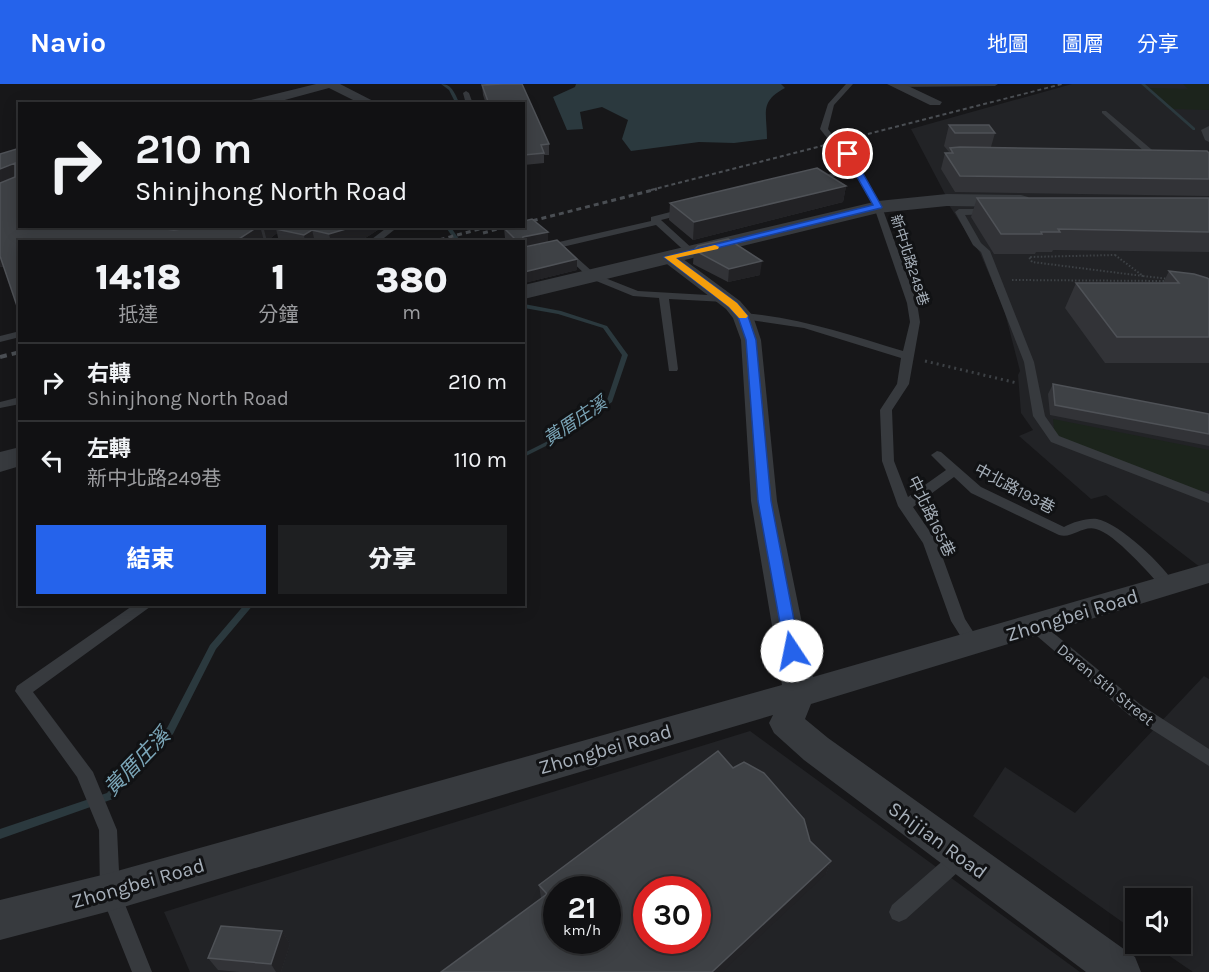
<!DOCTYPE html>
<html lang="zh-TW">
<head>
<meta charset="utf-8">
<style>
  body { margin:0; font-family:Karla,"Noto Sans TC",sans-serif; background:#1e1f21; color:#f1f3f6; height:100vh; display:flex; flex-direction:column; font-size:22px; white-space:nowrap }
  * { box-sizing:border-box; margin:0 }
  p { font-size:20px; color:#9c9da0 }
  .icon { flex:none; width:33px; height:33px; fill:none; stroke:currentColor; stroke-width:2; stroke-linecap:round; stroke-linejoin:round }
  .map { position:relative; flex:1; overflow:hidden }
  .side { position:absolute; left:18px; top:156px; width:507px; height:366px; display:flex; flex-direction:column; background:#111113; border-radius:0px; box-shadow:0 3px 15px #0003,0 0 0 2px #303133 }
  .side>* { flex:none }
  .guide { position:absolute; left:18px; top:18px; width:507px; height:126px; border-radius:0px; box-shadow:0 3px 15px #0003,0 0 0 2px #303133; background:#111113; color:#f1f3f6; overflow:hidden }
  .tools { position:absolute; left:1125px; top:804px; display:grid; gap:12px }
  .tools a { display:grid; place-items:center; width:66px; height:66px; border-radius:0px; background:#111113; box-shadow:0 3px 15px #0003,0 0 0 2px #303133; font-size:30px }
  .speed { position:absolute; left:543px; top:792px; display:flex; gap:12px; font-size:30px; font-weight:700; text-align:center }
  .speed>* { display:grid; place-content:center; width:78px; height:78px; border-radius:50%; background:#111113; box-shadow:0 3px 15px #0003,0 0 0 2px #303133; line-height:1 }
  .speed small { font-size:15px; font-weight:400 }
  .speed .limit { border:9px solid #d22; background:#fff; color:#111 }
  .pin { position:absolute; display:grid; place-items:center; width:51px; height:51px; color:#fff; margin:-26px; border:3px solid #fff; border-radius:50%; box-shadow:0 2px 6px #0007 }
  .me { position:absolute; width:66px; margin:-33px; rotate:349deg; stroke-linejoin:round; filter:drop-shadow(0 0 4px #0008) }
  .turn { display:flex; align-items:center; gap:21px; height:126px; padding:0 18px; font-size:27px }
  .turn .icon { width:78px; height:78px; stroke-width:2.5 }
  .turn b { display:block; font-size:42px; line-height:51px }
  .eta { display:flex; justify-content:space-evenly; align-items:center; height:102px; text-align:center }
  .eta b { font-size:36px; font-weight:800; line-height:42px }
  .button { display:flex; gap:12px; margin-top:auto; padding:12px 18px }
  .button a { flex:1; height:69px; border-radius:0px; background:#2563eb; color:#fff; font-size:24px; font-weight:800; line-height:69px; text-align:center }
  .button a+a { background:#1e1f21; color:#f1f3f6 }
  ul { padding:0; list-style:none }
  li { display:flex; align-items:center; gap:18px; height:78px; padding:0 18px; border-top:2px solid #303133 }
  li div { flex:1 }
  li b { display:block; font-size:22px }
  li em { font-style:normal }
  header { display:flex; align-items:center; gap:36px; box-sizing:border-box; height:84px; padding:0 30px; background:#2563eb; color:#fff }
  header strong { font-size:28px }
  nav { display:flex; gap:33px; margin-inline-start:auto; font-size:21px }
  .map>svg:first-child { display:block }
  .built { fill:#222326; fill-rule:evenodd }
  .green { fill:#1c241c }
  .water { fill:#2b393e }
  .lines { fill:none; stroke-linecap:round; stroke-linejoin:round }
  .stream { fill:#2b393e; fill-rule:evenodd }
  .path-far1 { stroke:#3d4145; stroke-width:2; stroke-dasharray:1.5 2; stroke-linecap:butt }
  .path { stroke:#3d4145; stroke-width:3; stroke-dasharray:2 4; stroke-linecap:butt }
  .service { fill:#373a3e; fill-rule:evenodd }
  .minor { fill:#373a3e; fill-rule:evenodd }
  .tertiary { fill:#373a3e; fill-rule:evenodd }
  .rail-far2 { stroke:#4a4e53; stroke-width:2; stroke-dasharray:4 3; stroke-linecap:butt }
  .rail-far1 { stroke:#4a4e53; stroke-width:3; stroke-dasharray:5 4; stroke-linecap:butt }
  .rail { stroke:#4a4e53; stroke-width:4; stroke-dasharray:7 5; stroke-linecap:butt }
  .wall { fill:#323337 }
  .shaded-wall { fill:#222225 }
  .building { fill:#3e4145; stroke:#4f5257; stroke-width:1.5; fill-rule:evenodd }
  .route { fill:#2563eb; stroke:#184099; stroke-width:1.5 }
  .slow { fill:#f59e0b }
  .labels { text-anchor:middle; stroke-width:6; stroke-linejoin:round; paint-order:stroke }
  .far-street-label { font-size:14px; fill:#a7b0ba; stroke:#111214 }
  .street-label { font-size:16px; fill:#a7b0ba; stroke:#111214 }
  .water-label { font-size:18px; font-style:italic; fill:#7ba6b8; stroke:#111214 }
  .near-street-label { font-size:20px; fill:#a7b0ba; stroke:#111214 }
  .near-water-label { font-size:21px; font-style:italic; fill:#7ba6b8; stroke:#111214 }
</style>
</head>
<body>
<header>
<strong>Navio</strong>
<nav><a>地圖</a><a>圖層</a><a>分享</a></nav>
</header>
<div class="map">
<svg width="1209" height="888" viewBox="0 0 1209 888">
  <rect width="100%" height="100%" fill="#171719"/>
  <path class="built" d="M1072,0H1209V117L946,112L911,45Z
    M949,121L1209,124V490L1106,411L1091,415L1019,352L1033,346L1021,329L1018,291L1020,287L1004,225L980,169Z
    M1204,592L1209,595V888H1193L1152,860H1180V814H1136L1135,847L973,732L1005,683L1075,729Z
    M750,647L1080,888H190L164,828ZM556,806H608V856H556ZM646,806H698V856H646Z"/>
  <path class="green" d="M1183,0H1209V26L1173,25L1149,4L1188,5Z
    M1053,335L1209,366V406L1193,410L1055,355Z"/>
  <path class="water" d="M576,0H781L785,4C759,18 767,28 767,55L734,59L699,58L631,67L622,55L628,36L602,23L580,28L583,45L567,46L553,13L575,3Z"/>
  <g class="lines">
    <path class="stream" d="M441,0C453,0 455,11 460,20H456L449,6Z
      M1141,0H1145L1195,44V46H1193Z
      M445,142H450L461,158H456Z
      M524,220L561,227L607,242L628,271L612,318L554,358L524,373V369L550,356L607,316L622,271L603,244L558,230L524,224Z
      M245,520H254L216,565L173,650L113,715L0,755V745L107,709L167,644L210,561Z"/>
    <path class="path-far1" d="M1115,171L1143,192L1032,178L1029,173Z
      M1143,192L1169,195
      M1012,196L1167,197"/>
    <path class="path" d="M925,277L1017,299"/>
    <path class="service" d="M846,0H853L834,21L828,45L837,57L851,68L882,123L917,219L920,238L909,300L892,326L894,377L908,413L946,386L931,371L937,367L941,368L981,403L1064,443C1074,438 1086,434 1097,435C1119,439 1165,482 1176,502L1174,506H1164C1151,491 1114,449 1096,445C1083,441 1072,455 1059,451L971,409L954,393L913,423L937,458L965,535L981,560L978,564L973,566L968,564L951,537L923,459L898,422L882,377L880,326L897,300L901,274L804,244L743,235L738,232L743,229C799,233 850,251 903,267L910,238L907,219L874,123L854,88L812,98L808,96L852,84C844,69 830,59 820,45L828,20Z
      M893,0H998L995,2L896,3Z
      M466,7L469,9L473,20H466L463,9Z
      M1102,27H1106L1164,76V80H1158L1102,29Z
      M1209,42V58L1205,56L1201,46Z
      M686,124L689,125V129L661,136L695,167V171H689L656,141L524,172V166L651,137V133Z
      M991,125L995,128L994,130L965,131L981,159L990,167L1034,278L1045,332L1059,352L1209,410V419L1051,358L1033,332L1024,278L981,168L973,161L955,128L959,125Z
      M389,142H399L379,158H368Z
      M565,163L595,190L638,207L725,212L730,215L725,218L669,215L678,285L677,287H669L659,214L633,212L589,194L562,168V164Z
      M20,247V253L0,258V252Z
      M20,313V320L0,324V318Z
      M135,520H154L33,608L93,688L117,746L120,808L152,888H132L100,808L99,746L77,693L15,607L17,602Z
      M1035,536L1040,538L1141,621L1209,665V682L1129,631L1030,546L1027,542L1030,538Z
      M961,764L968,767L970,773L968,779L906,835L899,838L892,835L889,828L892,821L954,767Z"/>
    <path class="minor" d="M316,0H340L379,20H361L329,4L270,20H246L247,17Z
      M887,0H904L942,18L940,21H930Z
      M669,168L675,169L740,217L753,232L761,256L777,417L813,593L1209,479V499L811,620L805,635L828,654L1135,873L1141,888H1086L804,676L774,649L769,639L773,631L110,827L0,856V816L110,789L782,601L751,417L741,256L733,234L726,225L663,177L660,173L663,169Z"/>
    <path class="tertiary" d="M947,110L1021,111L1028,113L1031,117L1028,121L1021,123L947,122L878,129L524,215V201L878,117Z
      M20,363V382L0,388V368Z"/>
    <path class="rail-far2" d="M651,106L1062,0"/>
    <path class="rail-far1" d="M524,139L657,105
      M483,149L509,142
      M431,158L491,142"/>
    <path class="rail" d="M0,273L20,268"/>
  </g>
  <path class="wall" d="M503,0H522L549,60V71H544V79L524,81V20H486L483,11L482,1Z
    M949,41L995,49L991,63L1209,69V112L955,108L941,85L945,69L949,68L944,62Z
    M0,70L20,142L160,145L150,142H284L281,145L384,142L359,158H279L277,149L267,157L20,158V229L4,183H0Z
    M846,102L843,118L693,156L669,136L670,119Z
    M977,114H1209V168L1053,166L1052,168H1036L1035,170H994L971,133Z
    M504,144L548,148V158L577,186L524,199V158H508L505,154Z
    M694,166L760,191L728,198L693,180Z
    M1169,187L1209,195V279H1105L1065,224L1076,199H1163Z
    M1053,300L1209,330V362L1050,331L1048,310Z
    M733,684L831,777L826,790L541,814L539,801Z
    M282,847L290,860L281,888H239L218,886L208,874Z"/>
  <path class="shaded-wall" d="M15,79L20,94L0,101V85Z
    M846,102L843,118L693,156L694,138Z
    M177,142H191L180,150Z
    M259,142H260L264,157L263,158H240L239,155Z
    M263,142H284L280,146L276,145L277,149L267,157Z
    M384,142L359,158H331L329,150L356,143Z
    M312,146L315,158H305L304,151Z
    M548,148V158L524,164L523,153Z
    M0,170L6,182L0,183Z
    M577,175V186L524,199V188Z
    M762,177L760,191L728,198L729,185Z
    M831,777L826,790L722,888H712Z
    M282,847L290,860L281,888H276L271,880Z"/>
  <path class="building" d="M503,0H522L549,60L541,61L544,69L524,71V20H489L482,1Z
    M949,41H989L995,49H955Z
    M960,63L1207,67L1209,69V95L960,92L945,69H953L950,64Z
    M20,64V142H140L174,146L188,144L191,142H259L239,155H235L232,158H20V225H18L0,172V99L15,93V79L0,85V70Z
    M817,84L846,102L694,138L670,119Z
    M977,114H1209V148L1058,145L1060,148H1041L1042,150H1001Z
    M532,135L548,148L523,153L522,158H512L516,156L504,144L511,142H524V137Z
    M290,142H356L329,150L312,146L304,151L276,145H288Z
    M728,155L762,177L729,185L694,166L698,162Z
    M557,156L577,175L524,188V163Z
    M1169,187L1194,190L1207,194L1209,195V253H1117L1076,199H1179Z
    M1053,300L1209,330V350L1055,321Z
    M718,667L733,684L744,678L764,689L804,735L810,757L831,777L712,888H441L547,810L539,801ZM556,806H608V856H556ZM646,806H698V856H646Z
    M221,842L282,847L271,880L208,874Z"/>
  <path class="route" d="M848,68L852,70L882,123L881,124L676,174L737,219L748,232L756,256L771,417L800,567L798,571L792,573L787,571L785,567L758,417L746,256L738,233L729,223L664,173L873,121L844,70Z"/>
  <path class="slow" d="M715,161L719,163L718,165L676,174L737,219L748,232L746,234H739L729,223L664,173Z"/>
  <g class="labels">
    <g class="far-street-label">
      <text transform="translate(910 176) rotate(72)" y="5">新中北路248巷</text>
    </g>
    <g class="street-label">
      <text transform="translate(1015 404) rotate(28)" y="6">中北路193巷</text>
      <text transform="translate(932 432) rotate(64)" y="6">中北路165巷</text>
      <text transform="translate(1106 600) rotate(39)" y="6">Daren 5th Street</text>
    </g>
    <g class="water-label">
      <text transform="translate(575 337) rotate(-34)" y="6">黃厝庄溪</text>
    </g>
    <g class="near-street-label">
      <text transform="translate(1072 531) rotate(-17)" y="7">Zhongbei Road</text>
      <text transform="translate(605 665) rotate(-16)" y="7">Zhongbei Road</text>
      <text transform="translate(938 756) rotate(36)" y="7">Shijian Road</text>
      <text transform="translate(138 799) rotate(-16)" y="7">Zhongbei Road</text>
    </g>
    <g class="near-water-label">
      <text transform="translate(137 678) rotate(-46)" y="7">黃厝庄溪</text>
    </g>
  </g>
</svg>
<div class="tools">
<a><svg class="icon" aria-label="sound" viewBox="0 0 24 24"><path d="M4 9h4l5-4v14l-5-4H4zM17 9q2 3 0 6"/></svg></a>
</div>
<div class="speed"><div>21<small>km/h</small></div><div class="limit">30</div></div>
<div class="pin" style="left:848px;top:70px;background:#d93025"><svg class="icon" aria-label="arrive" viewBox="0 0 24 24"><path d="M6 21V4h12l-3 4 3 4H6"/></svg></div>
<svg class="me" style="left:792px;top:567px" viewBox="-20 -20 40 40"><circle r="19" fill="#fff"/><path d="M0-13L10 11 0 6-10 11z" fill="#2563eb"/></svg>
<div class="guide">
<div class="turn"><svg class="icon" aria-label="right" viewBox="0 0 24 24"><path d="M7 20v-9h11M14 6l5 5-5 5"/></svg><div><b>210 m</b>Shinjhong North Road</div></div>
</div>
<section class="side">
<div class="eta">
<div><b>14:18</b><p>抵達</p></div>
<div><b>1</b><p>分鐘</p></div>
<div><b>380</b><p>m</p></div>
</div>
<ul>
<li><svg class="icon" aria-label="right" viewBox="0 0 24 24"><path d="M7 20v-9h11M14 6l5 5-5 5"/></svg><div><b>右轉</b><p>Shinjhong North Road</p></div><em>210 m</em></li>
<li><svg class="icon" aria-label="left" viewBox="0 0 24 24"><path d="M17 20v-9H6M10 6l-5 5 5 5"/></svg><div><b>左轉</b><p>新中北路249巷</p></div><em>110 m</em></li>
</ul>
<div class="button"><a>結束</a><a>分享</a></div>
</section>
</div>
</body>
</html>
